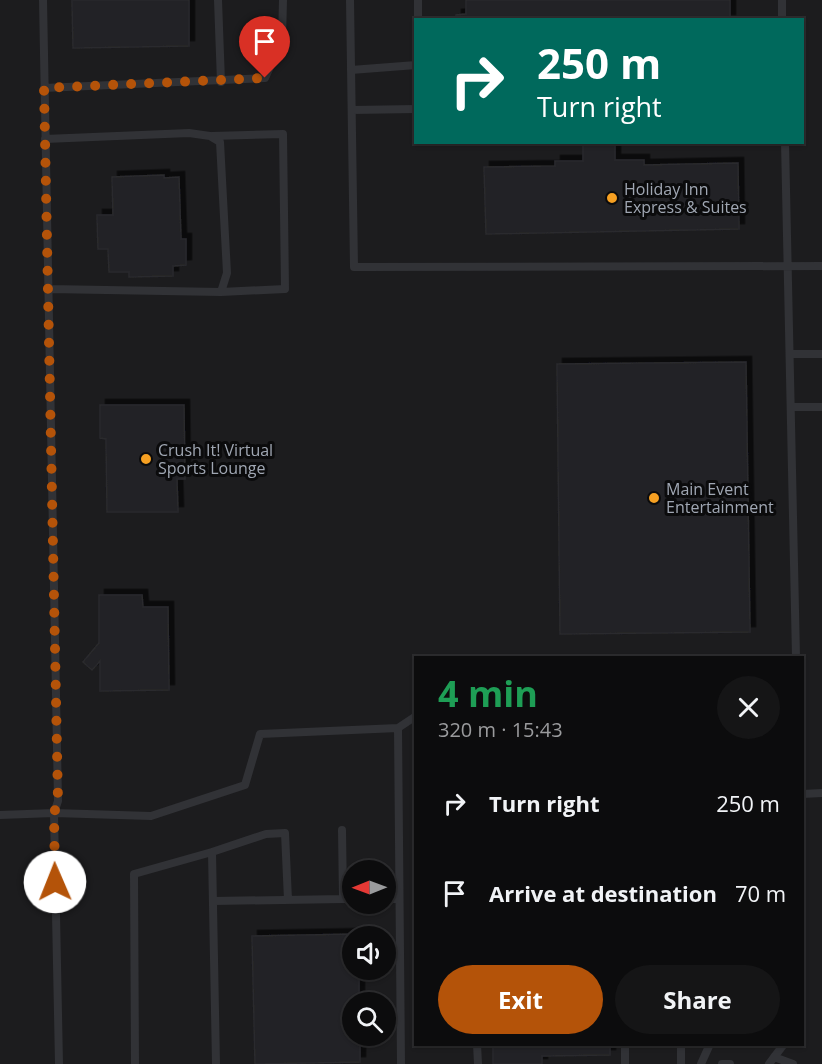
<!DOCTYPE html>
<html lang="en">
<head>
<meta charset="utf-8">
<style>
  body { margin:0; font-family:"Open Sans",sans-serif; background:#151516; color:#f1f3f6; height:100vh; display:flex; flex-direction:column; font-size:22px; white-space:nowrap }
  * { box-sizing:border-box; margin:0 }
  p { font-size:20px; color:#9a9b9d }
  .icon { flex:none; width:33px; height:33px; fill:none; stroke:currentColor; stroke-width:2; stroke-linecap:round; stroke-linejoin:round }
  .map { position:relative; flex:1; overflow:hidden }
  .panel { position:absolute; left:414px; top:656px; width:390px; height:390px; display:flex; flex-direction:column; background:#0c0c0d; border-radius:0px; box-shadow:0 2px 4px #0004,0 0 0 2px #2c2c2e }
  .panel>* { flex:none }
  .banner { position:absolute; left:414px; top:18px; width:390px; height:126px; border-radius:0px; box-shadow:0 2px 4px #0004,0 0 0 2px #2c2c2e; background:#00695c; color:#fff; overflow:hidden }
  .needle { width:39px; rotate:269deg }
  .buttons { position:absolute; left:342px; top:860px; display:grid; gap:12px }
  .buttons a { display:grid; place-items:center; width:54px; height:54px; border-radius:50%; background:#0c0c0d; box-shadow:0 2px 4px #0004,0 0 0 2px #2c2c2e; font-size:30px }
  .pin { position:absolute; display:grid; place-items:center; width:51px; height:51px; color:#fff; margin:-62px -26px; border-radius:50% 50% 50% 0; rotate:-45deg; box-shadow:0 0 6px #0007 }
  .pin .icon { rotate:45deg }
  .me { position:absolute; width:66px; margin:-33px; rotate:359deg; stroke-linejoin:round; filter:drop-shadow(0 0 4px #0008) }
  .turn { display:flex; align-items:center; gap:21px; height:126px; padding:0 24px; font-size:27px }
  .turn .icon { width:78px; height:78px; stroke-width:2.5 }
  .turn b { display:block; font-size:42px; line-height:51px }
  .round { display:grid; place-items:center; flex:none; width:63px; height:63px; border-radius:32px; background:#151516 }
  .headline { display:flex; align-items:center; justify-content:space-between; height:102px; padding:0 24px }
  h1 { font-size:36px; font-weight:700; line-height:45px; color:#1e9e55 }
  .cta { display:flex; gap:12px; margin-top:auto; padding:12px 24px }
  .cta a { flex:1; height:69px; border-radius:36px; background:#b45309; color:#fff; font-size:24px; font-weight:700; line-height:69px; text-align:center }
  .cta a+a { background:#151516; color:#f1f3f6 }
  ul { padding:0; list-style:none }
  li { display:flex; align-items:center; gap:18px; height:90px; padding:0 24px }
  li div { flex:1 }
  li b { display:block; font-size:22px }
  li em { font-style:normal }
  .map>svg:first-child { display:block }
  .built { fill:#1c1c1e; fill-rule:evenodd }
  .building { fill:#232325; stroke:#2a2a2d; stroke-width:1.5; filter:url(#shadow) }
  .lines { fill:none; stroke-linecap:round; stroke-linejoin:round }
  .lane { stroke:#313236; stroke-width:8 }
  .route { stroke:#b45309; stroke-width:10; stroke-dasharray:0 18 }
  .poi-dot { fill:#f6a022; stroke:#0b0b0c; stroke-width:2 }
  .labels { text-anchor:middle; stroke-width:6; stroke-linejoin:round; paint-order:stroke }
  .poi-label { font-size:16px; fill:#a0a7b3; stroke:#0b0b0c; text-anchor:start }
</style>
</head>
<body>
<div class="map">
<svg width="822" height="1064" viewBox="0 0 822 1064">
  <defs>
    <filter id="shadow"><feDropShadow dx="5.5" dy="-5.5" stdDeviation="0" flood-color="#0009"/></filter>
  </defs>
  <rect width="100%" height="100%" fill="#101011"/>
  <path class="built" d="M0,0H822V1064H0ZM416,20H802V142H416ZM416,657H802V1044H416ZM352,870H386V903H352ZM352,936H386V969H352ZM352,1002H386V1035H352Z"/>
  <path class="building" d="M72,0H189V46L73,48Z
    M466,0H730V20H456V15L466,14Z
    M583,142H615V160H644V165L738,163L739,229L486,234L484,167L555,166V161H583Z
    M164,175V178L179,177L181,239H186V265L173,266V276L129,277V272H109L108,249H98L97,215H113L112,177Z
    M746,362L750,632L560,634L557,364Z
    M100,405H184L185,479H177L178,512H107L106,439L100,438Z
    M99,595H142L143,607H168L169,690L100,691V661L92,670L83,662L99,643Z
    M358,934L352,936V969H359V1002H352V1035H360V1062L255,1064L252,936Z
    M493,1044H610V1055L542,1056V1064H493Z"/>
  <g class="lines">
    <path class="lane" d="M218,0L221,82
      M350,0L354,267L822,266
      M782,0V20
      M418,20V0
      M351,70L416,65
      M44,88L265,78L282,40L283,0
      M352,110L416,109
      M212,136L283,134L285,289L221,292
      M45,139L189,133L210,136L220,142L227,273L221,292L49,289
      M785,142L796,657
      M790,354H822
      M791,407H822
      M398,728L401,1064
      M802,794L822,793
      M0,815L54,813L58,801L43,0
      M342,830L343,899H352
      M386,899H399
      M214,901L343,899
      M802,934V983
      M477,1044L478,1064
      M625,1044V1064
      M681,1044V1064
      M774,1057L793,1064
      M59,1064L54,813L151,816L245,785L260,734L398,728L416,716
      M135,1064L134,874L212,852
      M216,1064L212,852L266,834L285,833L288,900
      M701,1064L710,1044
      M722,1064H730
      M769,1064L784,1044"/>
  </g>
  <g class="lines">
    <path class="route" d="M55,882L54,813L58,801L44,88L265,78"/>
  </g>
  <g class="poi-dot">
    <circle cx="612" cy="198" r="6"/>
    <circle cx="146" cy="459" r="6"/>
    <circle cx="654" cy="498" r="6"/>
  </g>
  <g class="labels">
    <g class="poi-label">
      <text x="624" y="195">Holiday Inn<tspan x="624" dy="18">Express &amp; Suites</tspan></text>
      <text x="158" y="456">Crush It! Virtual<tspan x="158" dy="18">Sports Lounge</tspan></text>
      <text x="666" y="495">Main Event<tspan x="666" dy="18">Entertainment</tspan></text>
    </g>
  </g>
</svg>
<div class="buttons">
<a><svg class="needle" viewBox="-14 -14 28 28"><path d="M0-13l5 13h-10z" fill="#e53935"/><path d="M0 13l5-13h-10z" fill="#9a9b9d"/></svg></a>
<a><svg class="icon" aria-label="sound" viewBox="0 0 24 24"><path d="M4 9h4l5-4v14l-5-4H4zM17 9q2 3 0 6"/></svg></a>
<a><svg class="icon" aria-label="search" viewBox="0 0 24 24"><circle cx="10" cy="10" r="6"/><path d="M15 15l6 6"/></svg></a>
</div>
<div class="pin" style="left:265px;top:78px;background:#d93025"><svg class="icon" aria-label="arrive" viewBox="0 0 24 24"><path d="M6 21V4h12l-3 4 3 4H6"/></svg></div>
<svg class="me" style="left:55px;top:882px" viewBox="-20 -20 40 40"><circle r="19" fill="#fff"/><path d="M0-13L10 11 0 6-10 11z" fill="#b45309"/></svg>
<div class="banner">
<div class="turn"><svg class="icon" aria-label="right" viewBox="0 0 24 24"><path d="M7 20v-9h11M14 6l5 5-5 5"/></svg><div><b>250 m</b>Turn right</div></div>
</div>
<section class="panel">
<div class="headline"><div><h1>4 min</h1><p>320 m · 15:43</p></div><a class="round"><svg class="icon" aria-label="close" viewBox="0 0 24 24"><path d="M6 6l12 12M18 6L6 18"/></svg></a></div>
<ul>
<li><svg class="icon" aria-label="right" viewBox="0 0 24 24"><path d="M7 20v-9h11M14 6l5 5-5 5"/></svg><div><b>Turn right</b></div><em>250 m</em></li>
<li><svg class="icon" aria-label="arrive" viewBox="0 0 24 24"><path d="M6 21V4h12l-3 4 3 4H6"/></svg><div><b>Arrive at destination</b></div><em>70 m</em></li>
</ul>
<div class="cta"><a>Exit</a><a>Share</a></div>
</section>
</div>
</body>
</html>
